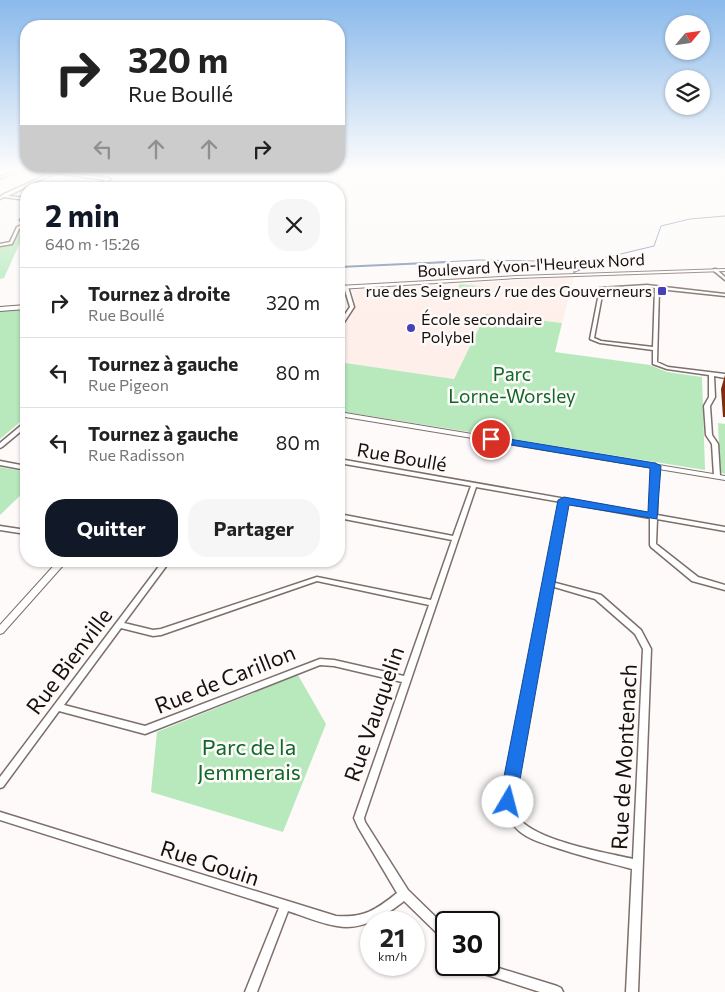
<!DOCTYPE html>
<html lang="fr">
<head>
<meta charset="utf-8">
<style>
  body { margin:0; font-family:Commissioner,sans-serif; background:#f6f6f6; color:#222; height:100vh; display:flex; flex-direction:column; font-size:19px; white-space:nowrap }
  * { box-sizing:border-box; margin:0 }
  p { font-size:16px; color:#767676 }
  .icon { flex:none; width:28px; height:28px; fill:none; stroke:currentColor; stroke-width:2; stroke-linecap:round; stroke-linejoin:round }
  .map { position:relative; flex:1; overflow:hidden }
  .panel { position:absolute; left:20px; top:182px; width:325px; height:385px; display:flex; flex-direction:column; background:#fff; border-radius:20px; box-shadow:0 1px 4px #0004 }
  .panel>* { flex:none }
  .hud { position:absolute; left:20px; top:20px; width:325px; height:152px; border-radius:20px; box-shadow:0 1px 4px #0004; background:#fff; color:#222; overflow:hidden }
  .needle { width:32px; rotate:61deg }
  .buttons { position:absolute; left:665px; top:15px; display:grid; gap:10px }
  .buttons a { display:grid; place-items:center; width:45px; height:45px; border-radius:50%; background:#fff; box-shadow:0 1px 4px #0004; font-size:25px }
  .speed { position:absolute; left:360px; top:911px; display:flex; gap:10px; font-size:25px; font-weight:700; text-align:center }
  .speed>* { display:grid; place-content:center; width:65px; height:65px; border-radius:50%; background:#fff; box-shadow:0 1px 4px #0004; line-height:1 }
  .speed small { font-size:12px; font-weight:400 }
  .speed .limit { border:2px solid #111; border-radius:8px; background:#fff; color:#111 }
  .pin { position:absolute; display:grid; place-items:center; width:42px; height:42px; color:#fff; margin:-21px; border:2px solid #fff; border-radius:50%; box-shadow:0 1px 5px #0007 }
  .me { position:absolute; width:55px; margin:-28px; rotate:8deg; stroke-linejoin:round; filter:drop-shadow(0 0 4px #0008) }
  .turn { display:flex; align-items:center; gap:18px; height:105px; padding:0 25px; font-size:22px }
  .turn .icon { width:65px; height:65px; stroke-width:2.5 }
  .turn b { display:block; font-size:35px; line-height:42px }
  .lanes { display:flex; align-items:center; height:48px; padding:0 25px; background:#0003; justify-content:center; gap:25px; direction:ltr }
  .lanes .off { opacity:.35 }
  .round { display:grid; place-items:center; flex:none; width:52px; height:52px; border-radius:20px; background:#f6f6f6 }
  .head { display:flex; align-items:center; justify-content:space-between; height:85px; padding:0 25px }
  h1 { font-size:30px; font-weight:700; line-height:38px; color:#111827 }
  .action { display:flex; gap:10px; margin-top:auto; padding:10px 25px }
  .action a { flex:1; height:58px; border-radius:20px; background:#111827; color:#fff; font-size:20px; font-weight:700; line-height:58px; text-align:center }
  .action a+a { background:#f6f6f6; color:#222 }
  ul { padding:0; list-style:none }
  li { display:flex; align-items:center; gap:15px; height:70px; padding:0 25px; border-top:1px solid #e0e0e0 }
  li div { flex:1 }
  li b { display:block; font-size:19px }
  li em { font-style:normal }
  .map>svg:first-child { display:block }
  .built { fill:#feefea }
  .green { fill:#b8e9bd }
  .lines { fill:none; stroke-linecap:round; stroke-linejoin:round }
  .stream-far1 { stroke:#758cac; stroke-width:1 }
  .stream { stroke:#758cac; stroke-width:2 }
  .minor-casing { stroke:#7d6f6a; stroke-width:3 }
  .tertiary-casing { stroke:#7d6f6a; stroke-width:2 }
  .minor { fill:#fff; fill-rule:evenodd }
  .tertiary { fill:#fff; fill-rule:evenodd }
  .wall { fill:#7a2e0c }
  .route { fill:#1a73e8; stroke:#114b97 }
  .poi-dot { fill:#4741b7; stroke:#fdfaf9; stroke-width:2 }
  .labels { text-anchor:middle; stroke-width:5; stroke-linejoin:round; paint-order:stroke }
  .far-street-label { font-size:16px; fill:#16100e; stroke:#fdfaf9 }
  .far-poi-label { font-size:16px; fill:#16100e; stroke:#fdfaf9; text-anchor:end }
  .park-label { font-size:19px; fill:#0e6828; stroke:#fdfaf9 }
  .street-label { font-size:19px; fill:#16100e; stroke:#fdfaf9 }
  .near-street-label { font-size:22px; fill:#16100e; stroke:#fdfaf9 }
  .near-park-label { font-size:22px; fill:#0e6828; stroke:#fdfaf9 }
</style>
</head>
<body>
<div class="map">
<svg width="725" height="992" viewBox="0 0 725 992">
  <rect width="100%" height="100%" fill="#fdfaf9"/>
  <path class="built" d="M574,277L562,323L486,314L455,379L339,362V334L356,306L352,290Z"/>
  <path class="green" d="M21,229L26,230V235L22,238L4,278L0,279V246L14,243Z
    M460,284L486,287L482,296L455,293Z
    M26,310V417L0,439V311Z
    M486,314L562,323L555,352L650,365L667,372L702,377L705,470L339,411V362L454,379Z
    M718,423L725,424V474L720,472Z
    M0,467L26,472V490L0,515Z
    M298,675L326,724L283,832L151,792L157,732Z"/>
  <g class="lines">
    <path class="stream-far1" d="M424,263L479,260L594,262
      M594,263L604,258L654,246L661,226L690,219L725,216"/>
    <path class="stream" d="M566,262H594
      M339,267L449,262
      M574,272L596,262"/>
    <g class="minor-casing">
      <path id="minor" d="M12,172H16L0,179V177Z
        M52,172L109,178L111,179L95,189H91L106,180L55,173L33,183L75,189H63L30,185L8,196L26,198V200L4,197L0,199V197L2,195Z
        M25,214H26V217L24,220H26V222L20,220Z
        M26,223V225L19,229L12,244L0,246V244L10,242L17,227Z
        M714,269H716L725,277V280L714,271Z
        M647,285L725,294V296L659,289L657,362L668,367L725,374V378L714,376L715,397L710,406L712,435L718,444L720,476L719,477H715L714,476L712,444L706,435L704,406L709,397V375L667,369L653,364V350L600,343L590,339L600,288ZM647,287L655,288L653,347L601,341L594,338L603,290Z
        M345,286L348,287L354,307L341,327H339V323L350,307L344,287Z
        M26,422V427L2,447L0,448V443L24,423Z
        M339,459L651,514L652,466L655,464L658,466L657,515L725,527V531L657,519L656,544L698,577L725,585V590L692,581L651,547L650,545V518L567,503L552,582L601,595L641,630L651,649L638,992H626L632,869C606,862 580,856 554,847C542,843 528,839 519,831C508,821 502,808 503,793L561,502L476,487L364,818L365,822L408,890L446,927V939L442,938L404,901C385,916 362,931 337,926C322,924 304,916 288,911L257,992H245L279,908L0,820V812L336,916C364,918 376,910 397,893L358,827L354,818L402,682L334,666L320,665L145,734L59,711L3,787L0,788V777L163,561H170L124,623L153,630L161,629L317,577L431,600L452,540L339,518V514L453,536L471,486L339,463ZM317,581L429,605L404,676L334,660L320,659L145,726L64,705L121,628L153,636L161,635ZM551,586L595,599L635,634L643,649L633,859C604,852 534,841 517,816C513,809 512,801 513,793Z
        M0,461L26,466V470L0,465Z
        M0,526L26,530V534L0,530Z
        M475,965H489L557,986L561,988L563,992H540L481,973L476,969Z"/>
    </g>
    <g class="tertiary-casing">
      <path id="tertiary" d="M725,269V271L517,278L339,289V286L517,276Z
        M26,305V309L0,311V307Z
        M339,412L725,476V480L339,416Z
        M58,561H67L3,633L0,634V625Z"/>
    </g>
    <use href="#minor" class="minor"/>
    <use href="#tertiary" class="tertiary"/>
  </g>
  <path class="wall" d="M725,375V417H723L721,389Z"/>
  <linearGradient id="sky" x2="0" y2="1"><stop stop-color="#8ab9eb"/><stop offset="0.55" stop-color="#fefdfc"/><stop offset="1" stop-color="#fefdfc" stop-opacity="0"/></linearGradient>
  <rect width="725" height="310" fill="url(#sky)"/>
  <path class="route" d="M491,436L655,463L661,466L657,519L569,505L516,802L513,808L508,810L502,808L499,802L558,500L564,497L648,512L650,468L488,441L486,439Z"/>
  <g class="poi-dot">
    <rect x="657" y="286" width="10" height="10" rx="2.5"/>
    <circle cx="411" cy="328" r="5"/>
  </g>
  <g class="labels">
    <g class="far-street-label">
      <text transform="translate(531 265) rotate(-3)" y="6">Boulevard Yvon-l'Heureux Nord</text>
    </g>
    <g class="far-poi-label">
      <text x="652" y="297">rue des Seigneurs / rue des Gouverneurs</text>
      <text x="421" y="325" text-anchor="start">École secondaire<tspan x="421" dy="18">Polybel</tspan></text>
    </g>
    <g class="park-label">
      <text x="512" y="381">Parc<tspan x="512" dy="22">Lorne-Worsley</tspan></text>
    </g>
    <g class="street-label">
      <text transform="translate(402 457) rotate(10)" y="7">Rue Boullé</text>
    </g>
    <g class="near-street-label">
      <text transform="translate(69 661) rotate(-53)" y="8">Rue Bienville</text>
      <text transform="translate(225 679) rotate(-22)" y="8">Rue de Carillon</text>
      <text transform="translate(374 714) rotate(-71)" y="8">Rue Vauquelin</text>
      <text transform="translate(624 757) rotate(-87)" y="8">Rue de Montenach</text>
      <text transform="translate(210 863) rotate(18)" y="8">Rue Gouin</text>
    </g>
    <g class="near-park-label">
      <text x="249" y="755">Parc de la<tspan x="249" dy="25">Jemmerais</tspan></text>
    </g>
  </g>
</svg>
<div class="buttons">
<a><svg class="needle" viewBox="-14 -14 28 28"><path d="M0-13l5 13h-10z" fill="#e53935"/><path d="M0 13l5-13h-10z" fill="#767676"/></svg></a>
<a><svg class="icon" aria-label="layers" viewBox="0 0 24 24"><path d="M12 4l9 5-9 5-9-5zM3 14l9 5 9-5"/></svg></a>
</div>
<div class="speed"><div>21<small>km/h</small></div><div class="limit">30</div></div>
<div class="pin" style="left:491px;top:439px;background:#d93025"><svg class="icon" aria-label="arrive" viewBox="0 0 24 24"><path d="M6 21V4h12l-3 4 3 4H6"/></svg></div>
<svg class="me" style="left:508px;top:802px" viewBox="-20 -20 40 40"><circle r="19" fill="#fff"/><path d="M0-13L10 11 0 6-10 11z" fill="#1a73e8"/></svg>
<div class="hud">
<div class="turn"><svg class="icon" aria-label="right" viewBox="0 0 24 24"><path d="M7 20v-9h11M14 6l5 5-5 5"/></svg><div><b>320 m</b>Rue Boullé</div></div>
<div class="lanes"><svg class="icon off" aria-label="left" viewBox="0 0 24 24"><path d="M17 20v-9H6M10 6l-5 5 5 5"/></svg><svg class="icon off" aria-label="ahead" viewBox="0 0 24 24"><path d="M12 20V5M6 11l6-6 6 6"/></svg><svg class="icon off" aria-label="ahead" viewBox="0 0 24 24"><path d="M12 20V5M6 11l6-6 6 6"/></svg><svg class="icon" aria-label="right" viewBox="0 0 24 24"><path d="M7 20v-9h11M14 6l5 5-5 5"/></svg></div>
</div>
<section class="panel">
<div class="head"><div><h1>2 min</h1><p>640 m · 15:26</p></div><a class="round"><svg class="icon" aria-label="close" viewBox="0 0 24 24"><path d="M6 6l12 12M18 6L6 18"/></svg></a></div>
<ul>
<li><svg class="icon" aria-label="right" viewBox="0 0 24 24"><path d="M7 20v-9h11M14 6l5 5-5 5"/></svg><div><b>Tournez à droite</b><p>Rue Boullé</p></div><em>320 m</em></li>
<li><svg class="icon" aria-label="left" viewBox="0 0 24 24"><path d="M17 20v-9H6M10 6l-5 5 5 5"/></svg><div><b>Tournez à gauche</b><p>Rue Pigeon</p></div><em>80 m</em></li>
<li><svg class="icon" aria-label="left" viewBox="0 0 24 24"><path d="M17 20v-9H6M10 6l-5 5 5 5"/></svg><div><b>Tournez à gauche</b><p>Rue Radisson</p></div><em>80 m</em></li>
</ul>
<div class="action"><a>Quitter</a><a>Partager</a></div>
</section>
</div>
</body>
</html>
